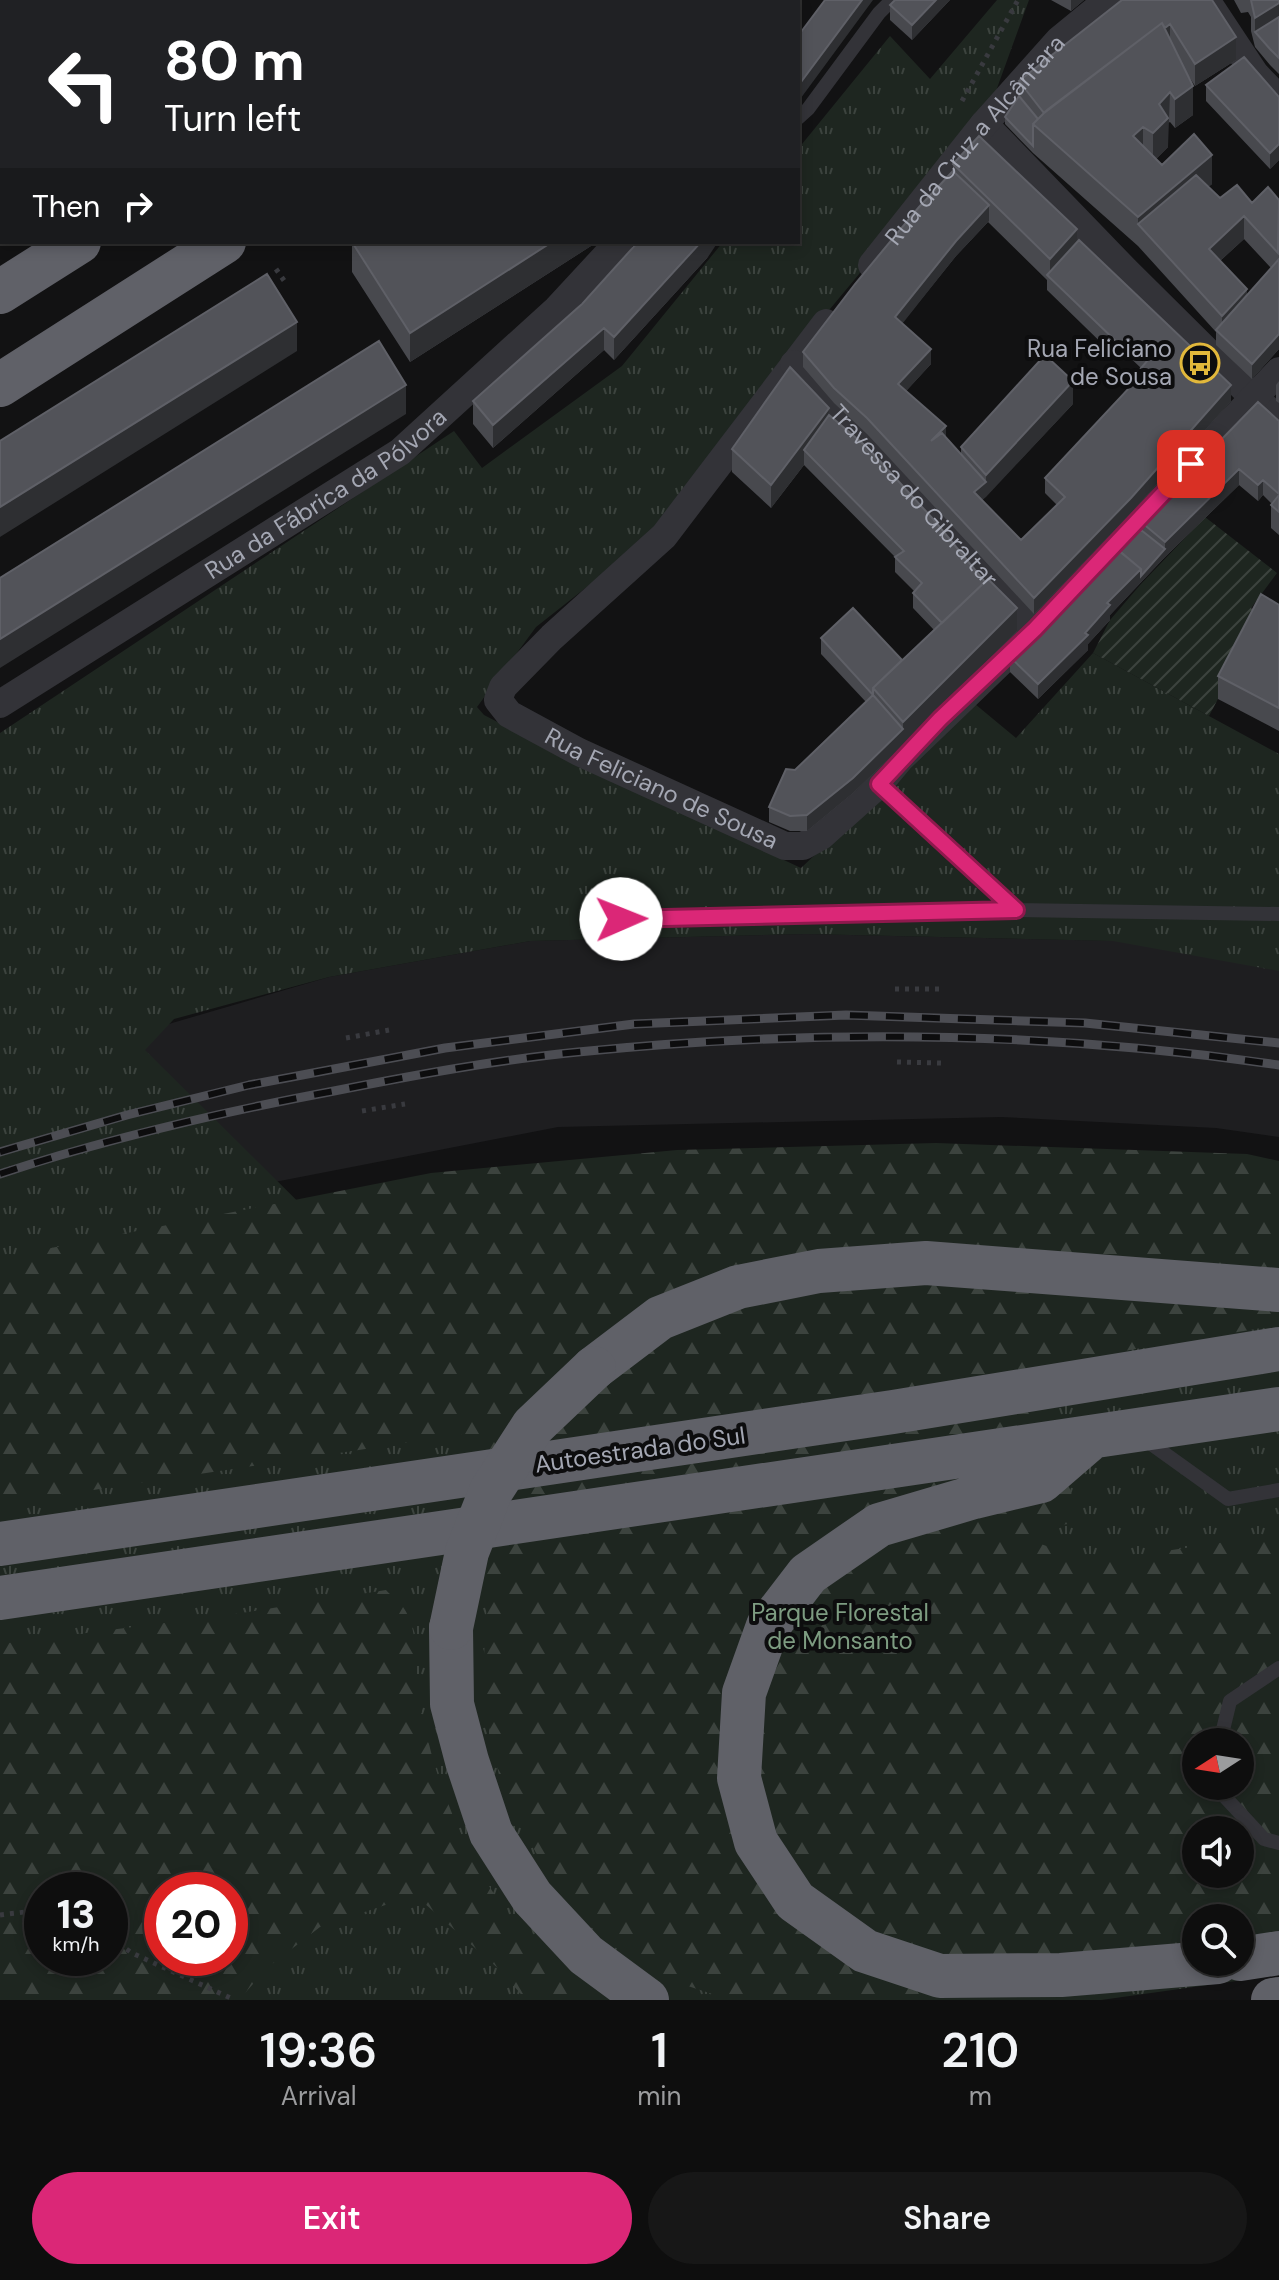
<!DOCTYPE html>
<html lang="en">
<head>
<meta charset="utf-8">
<style>
  body { margin:0; font-family:"DM Sans",sans-serif; background:#171717; color:#f1f3f6; height:100vh; display:flex; flex-direction:column; font-size:30px; white-space:nowrap }
  * { box-sizing:border-box; margin:0 }
  p { font-size:26px; color:#9b9c9e }
  .icon { flex:none; width:44px; height:44px; fill:none; stroke:currentColor; stroke-width:2; stroke-linecap:round; stroke-linejoin:round }
  .map { position:relative; height:2000px; overflow:hidden }
  .sheet { display:flex; flex-direction:column; background:#0e0e0e; flex:1 }
  .sheet>* { flex:none }
  .hud { position:absolute; left:0px; top:0px; width:800px; height:244px; box-shadow:0 4px 12px #0003,0 0 0 2px #2e2e2e; background:#202124; color:#fff; overflow:hidden }
  .needle { width:52px; rotate:258deg }
  .buttons { position:absolute; left:1182px; top:1728px; display:grid; gap:16px }
  .buttons a { display:grid; place-items:center; width:72px; height:72px; border-radius:50%; background:#0e0e0e; box-shadow:0 4px 12px #0003,0 0 0 2px #2e2e2e; font-size:40px }
  .speed { position:absolute; left:24px; top:1872px; display:flex; gap:16px; font-size:40px; font-weight:700; text-align:center }
  .speed>* { display:grid; place-content:center; width:104px; height:104px; border-radius:50%; background:#0e0e0e; box-shadow:0 4px 12px #0003,0 0 0 2px #2e2e2e; line-height:1 }
  .speed small { font-size:20px; font-weight:400 }
  .speed .limit { border:12px solid #d22; background:#fff; color:#111 }
  .pin { position:absolute; display:grid; place-items:center; width:68px; height:68px; color:#fff; margin:-34px; border-radius:16px; box-shadow:0 4px 12px #0006 }
  .me { position:absolute; width:88px; margin:-44px; rotate:89deg; stroke-linejoin:round; filter:drop-shadow(0 0 6px #0008) }
  .turn { display:flex; align-items:center; gap:28px; height:168px; padding:0 32px; font-size:36px }
  .turn .icon { width:104px; height:104px; stroke-width:2.5 }
  .turn b { display:block; font-size:56px; line-height:68px }
  .then { display:flex; align-items:center; height:76px; padding:0 32px; background:#0003; gap:16px; font-size:30px }
  .eta { display:flex; justify-content:space-evenly; align-items:center; height:136px; text-align:center }
  .eta b { font-size:48px; font-weight:600; line-height:56px }
  .cta { display:flex; gap:16px; margin-top:auto; padding:16px 32px }
  .cta a { flex:1; height:92px; border-radius:48px; background:#db2777; color:#fff; font-size:32px; font-weight:600; line-height:92px; text-align:center }
  .cta a+a { background:#171717; color:#f1f3f6 }
  .map>svg:first-child { display:block }
  .built { fill:#1e1e20 }
  .grass { fill:url(#grass-tufts); fill-rule:evenodd }
  .forest { fill:url(#forest-firs); fill-rule:evenodd }
  .garden { fill:url(#garden-furrows) }
  .lines { fill:none; stroke-linecap:round; stroke-linejoin:round }
  .path { stroke:#393a3f; stroke-width:5; stroke-dasharray:4 6; stroke-linecap:butt }
  .lane { stroke:#333338; stroke-width:14 }
  .street { stroke:#333338; stroke-width:28 }
  .highway { stroke:#606168; stroke-width:44 }
  .rail-casing { stroke:#4c4d53; stroke-width:9 }
  .rail { stroke:#0d0d0e; stroke-width:6; stroke-dasharray:18; stroke-linecap:butt }
  .highway-bridge { stroke:#606168; stroke-width:44 }
  .wall { fill:#48494e; fill-rule:evenodd }
  .shaded-wall { fill:#2e2f32 }
  .building { fill:#525359; stroke:#5f6067; stroke-width:2 }
  .route-casing { stroke:#8e194d; stroke-width:20 }
  .route { stroke:#db2777; stroke-width:14 }
  .labels { text-anchor:middle; stroke-width:8; stroke-linejoin:round; paint-order:stroke }
  .street-label { font-size:24px; fill:#a4a7b3; stroke:#0d0d0e }
  .poi-label { font-size:24px; fill:#a4a7b3; stroke:#0d0d0e; text-anchor:end }
  .park-label { font-size:24px; fill:#7d9c81; stroke:#0d0d0e }
</style>
</head>
<body>
<div class="map">
<svg width="1279" height="2000" viewBox="0 0 1279 2000">
  <defs>
    <pattern id="grass-tufts" width="24" height="20" patternUnits="userSpaceOnUse" patternTransform="scale(2)"><rect width="24" height="20" fill="#1e2620"/><path d="M3 7l-1-3M5 7V3M7 7l1-3M15 17l-1-3M17 17v-4M19 17l1-3" fill="none" stroke="#3c433e"/></pattern>
    <pattern id="forest-firs" width="22" height="20" patternUnits="userSpaceOnUse" patternTransform="scale(2)"><rect width="22" height="20" fill="#1e2620"/><path d="M5 1l3.5 6h-7zM16 11l3.5 6h-7z" fill="#3c433e"/></pattern>
    <pattern id="garden-furrows" width="10" height="10" patternUnits="userSpaceOnUse" patternTransform="scale(2)"><rect width="10" height="10" fill="#1e2620"/><path d="M-1 1l2-2M0 10L10 0M9 11l2-2" fill="none" stroke="#3c433e"/></pattern>
  </defs>
  <rect width="100%" height="100%" fill="#121213"/>
  <path class="built" d="M806,934L1120,941L1279,970V1137L1216,1128L1001,1117L558,1127L140,1208L70,1053L329,977L530,941Z"/>
  <path class="grass" d="M997,0H1029L984,124L785,363L669,522L536,627L477,707L484,715L572,761L801,868L975,704L1016,738L1093,653L1279,754V971L1113,941L806,934L530,941L329,977L174,1019L145,1050L507,1409L1279,1285V1975L1101,2000H0V733L454,431L482,468L622,366L723,242H798V149L890,36L930,79ZM1196,1742H1240V1786H1196ZM1196,1830H1240V1874H1196ZM42,1890H110V1958H42ZM162,1890H230V1958H162ZM1196,1918H1240V1962H1196Z"/>
  <path class="forest" d="M936,1143L1247,1154L1279,1161V1325L1034,1366L1072,1496L1076,1523L1037,1528L1038,1543L1092,1562L1279,1534V1940L1240,1947V1918H1196V1955L1057,2000H731L660,1977L592,1916L536,1853L500,1780L482,1694L487,1601L465,1434L0,1504V1265L46,1249L431,1173L677,1150ZM1196,1742H1240V1786H1196ZM1196,1830H1240V1874H1196Z
    M386,1590C391,1596 399,1601 403,1607C419,1629 414,1660 417,1685C421,1710 427,1738 434,1763C461,1853 515,1943 590,2000H526L500,1970L415,1895L320,1927L267,1968L239,2000H0V1644L235,1614ZM110,1890V1958H42V1890ZM230,1890V1958H162V1890Z"/>
  <path class="garden" d="M1205,517L1277,573L1251,608L1261,617L1209,716L1093,653L1110,620L1141,584Z"/>
  <g class="lines">
    <path class="path" d="M962,101L1018,0
      M276,269L285,282
      M895,989H940
      M346,1038L389,1030
      M897,1062L942,1063
      M362,1111L405,1104
      M0,1915L25,1912L42,1915
      M110,1938L132,1953L235,2000"/>
    <path class="lane" d="M798,118L808,109L879,13L892,0
      M879,784L1016,910L1279,914
      M621,919L1016,910
      M1143,1438L1228,1499L1279,1490
      M1220,1742L1230,1701L1279,1668
      M1223,1786L1225,1797L1264,1839L1279,1843"/>
    <g class="street">
      <path d="M177,0L178,2"/>
      <path d="M760,0V2"/>
      <path d="M1206,0L1255,74L1279,99"/>
      <path d="M984,124L1125,270L1254,398L1279,419"/>
      <path id="s1" d="M872,265L984,124L1059,40L1108,0"/>
      <path id="s2" d="M826,323L664,536L552,637L503,687L498,700L509,714L579,752L785,846H803L821,836L879,784L900,759L1035,629L1279,371"/>
      <path id="s3" d="M794,364L1035,629"/>
      <path id="s4" d="M0,704L400,452L557,309L619,242"/>
    </g>
    <path class="highway" d="M458,2L461,0
      M595,2L598,0
      M0,292L79,242
      M0,385L224,242
      M594,1368L660,1318L738,1287L819,1271L926,1263L1279,1290
      M1092,1437L1041,1481L974,1497L879,1525L808,1574L768,1626L744,1693L739,1778L756,1842L795,1901L865,1951L940,1976L1061,1975L1218,1962
      M0,1544L893,1412L1279,1349
      M0,1598L1279,1409
      M451,1628L452,1704L467,1761L491,1833L532,1897L586,1955L647,2000
      M1240,1959L1279,1953
      M1273,2000L1279,1999"/>
    <g class="rail-casing">
      <path id="rail" d="M0,1152L127,1115L249,1085L445,1048L634,1024L846,1015L1085,1023L1279,1043
        M0,1174C109,1138 222,1112 334,1091C415,1075 496,1060 578,1052C811,1029 1048,1031 1279,1065"/>
    </g>
    <use href="#rail" class="rail"/>
    <path class="highway-bridge" d="M451,1628L467,1552L491,1491L533,1426L594,1368"/>
  </g>
  <path class="wall" d="M895,0H950L912,40L890,20V5Z
    M1051,0H1084L1071,11Z
    M1122,0L1236,60L1195,86L1186,72L1193,115L1175,128L1170,122L1168,123V147L1156,159L1162,165L1212,184L1208,187L1220,198L1252,203L1279,200V349L1252,379L1216,345V332L1138,246L1033,153L1005,124V117L1019,96V81ZM1244,239L1271,268L1247,296L1220,261Z
    M1234,0H1279V74L1270,65L1255,47L1251,31V17L1248,12L1241,13Z
    M1206,85L1279,97V160L1270,169L1206,101Z
    M953,164L1077,243L1231,401L1131,513L1034,614L867,434L834,403L803,367V352L953,171ZM988,222L1047,280V290L1119,360L1125,353L1141,368V375L1045,478V493L1057,505L1021,540L982,500L1073,404L961,447V454L906,391L931,364L902,323L956,256Z
    M352,242H591V246L410,362L352,272Z
    M708,257L614,360L604,350L493,448L473,424V401Z
    M1279,381V403L1276,401V385Z
    M829,415L1017,631L903,745L853,793L807,831H790L769,822V807L795,770L866,702L821,654V638L902,660L934,630L913,608V593L914,591L895,572V557L804,465L771,508L732,472V449Z
    M1279,421V535L1271,528V505L1272,504L1263,495L1258,501L1239,485L1165,557L1110,615V620L1088,644V650L1038,699L1010,672V657L1141,530V522Z
    M1279,605V731L1218,699V676Z"/>
  <path class="shaded-wall" d="M862,0H873L798,102V86Z
    M936,0H950L912,40V25Z
    M1071,0H1084L1071,11Z
    M1279,3V33L1255,32V47V18Z
    M1170,24V47L1047,116Z
    M1236,37V60L1195,86V64Z
    M2,69V99L0,100V71Z
    M1193,86V115L1175,128V99Z
    M1170,92L1168,147L1153,162V133L1159,104Z
    M1143,127V156L1133,136Z
    M1279,144V160L1270,169V153Z
    M1212,155V184L1150,237L1138,224V217Z
    M989,205V221L956,256L895,333V317L956,241Z
    M1244,216V239L1209,271V249Z
    M1077,229V252L1050,277V259Z
    M552,242H591V246L410,362V333Z
    M701,242H718L708,257L614,360V337Z
    M1247,289V312L1222,335V316Z
    M297,322V351L0,537V507Z
    M604,328V350L493,448V425Z
    M1279,334V349L1252,379V364Z
    M1125,338V353L1119,360V344Z
    M931,349V364L898,400V384Z
    M1073,381V404L986,497L974,507V492L986,482V475Z
    M406,385V414L0,668V639Z
    M1231,385V401L1131,513L1034,614V598Z
    M829,408V431L804,450V465L771,508V485Z
    M946,426V442L931,441Z
    M1239,469V485L1165,557L1110,615V620L1088,644V650L1038,699V684L1085,633L1107,603L1141,569L1165,549V542Z
    M1263,480V495L1258,501V485Z
    M1017,608V631L903,745L853,793L807,831V815L903,729V722Z"/>
  <path class="building" d="M0,0H140L141,2H2V69L0,71Z
    M825,0H862L798,86V36Z
    M895,0H936L912,25L890,5Z
    M1122,0H1212L1236,37L1195,64L1170,24L1165,28L1162,23L1044,113L1019,81Z
    M1251,0H1279V3L1255,18Z
    M1279,17V58L1270,49L1255,32Z
    M1162,23L1193,86L1175,99L1170,92L1159,104L1168,118L1153,133L1143,127L1133,136L1162,165L1194,134L1212,155L1138,217L1033,124L1047,110Z
    M1244,57L1279,97V144L1270,153L1206,85Z
    M1019,96L1038,119L1033,124V146L1005,117Z
    M979,136L1077,229L1050,259L953,164Z
    M953,171L989,205L956,241L895,317L931,349L898,384L946,426L931,441L942,433L986,482L974,492L1021,540L1065,497L1045,478L1146,370L1141,368L1148,360L1125,338L1119,344L1047,275L1079,240L1231,385L1131,498L1034,598L867,418L834,388L803,352L855,284L919,207Z
    M1196,175L1220,198L1237,185L1252,203L1268,187L1279,200L1278,253L1244,216L1209,249L1247,289L1222,316L1138,224Z
    M352,242H552L410,333Z
    M638,242H701L614,337L604,328L493,425L473,401L582,304Z
    M1279,259V334L1252,364L1216,330Z
    M267,274L297,322L0,507V441Z
    M379,341L406,385L0,639V578Z
    M1045,355L1073,381L986,475L961,447Z
    M790,367L829,408L771,485L732,449Z
    M1258,402L1279,421V494L1263,480L1258,485L1239,469L1165,542L1141,522Z
    M829,415L868,448L934,520L985,582L942,623L913,593L922,583L895,557L904,551L804,450Z
    M1279,495V512L1271,505Z
    M1141,530L1165,549L1141,576V569L1119,551Z
    M1115,547L1141,569L1107,603L1110,605L1085,633L1088,635L1038,684L1010,657Z
    M988,579L1017,608L903,722L873,688Z
    M1261,594L1279,605V708L1218,676Z
    M853,608L902,660L873,688V695L821,638Z
    M873,695L903,729L853,778L807,815L790,816L769,807L786,769L795,770Z"/>
  <g class="lines">
    <g class="route-casing">
      <path id="route" d="M621,919L1016,910L879,784L940,719L1035,629L1191,464"/>
    </g>
    <use href="#route" class="route"/>
  </g>
  <defs>
    <g id="bus-ring" transform="scale(2)"><circle r="9.5" fill="#0d0d0e" stroke="#e2b83b" stroke-width="1.5"/><path d="M-5-6H5V4H4V6H2V4H-2V6H-4V4H-5ZM-3.5-4V0h7V-4ZM-3.5 1.2v1.5H-2V1.2ZM2 1.2v1.5H3.5V1.2Z" fill="#e2b83b"/></g>
  </defs>
  <g fill-rule="evenodd">
    <use href="#bus-ring" x="1200" y="363"/>
  </g>
  <g class="labels">
    <g class="street-label">
      <text dy="8" stroke="none"><textPath href="#s1" startOffset="162">Rua da Cruz a Alcântara</textPath></text>
      <text dy="8" stroke="none"><textPath href="#s4" startOffset="388">Rua da Fábrica da Pólvora</textPath></text>
      <text dy="8" stroke="none"><textPath href="#s3" startOffset="178">Travessa do Gibraltar</textPath></text>
      <text dy="8" stroke="none"><textPath href="#s2" startOffset="690">Rua Feliciano de Sousa</textPath></text>
      <text transform="translate(640 1450) rotate(-8)" y="8">Autoestrada do Sul</text>
    </g>
    <g class="poi-label">
      <text x="1172" y="357">Rua Feliciano<tspan x="1172" dy="28">de Sousa</tspan></text>
    </g>
    <g class="park-label">
      <text x="840" y="1621">Parque Florestal<tspan x="840" dy="28">de Monsanto</tspan></text>
    </g>
  </g>
</svg>
<div class="buttons">
<a><svg class="needle" viewBox="-14 -14 28 28"><path d="M0-13l5 13h-10z" fill="#e53935"/><path d="M0 13l5-13h-10z" fill="#9b9c9e"/></svg></a>
<a><svg class="icon" aria-label="sound" viewBox="0 0 24 24"><path d="M4 9h4l5-4v14l-5-4H4zM17 9q2 3 0 6"/></svg></a>
<a><svg class="icon" aria-label="search" viewBox="0 0 24 24"><circle cx="10" cy="10" r="6"/><path d="M15 15l6 6"/></svg></a>
</div>
<div class="speed"><div>13<small>km/h</small></div><div class="limit">20</div></div>
<div class="pin" style="left:1191px;top:464px;background:#d93025"><svg class="icon" aria-label="arrive" viewBox="0 0 24 24"><path d="M6 21V4h12l-3 4 3 4H6"/></svg></div>
<svg class="me" style="left:621px;top:919px" viewBox="-20 -20 40 40"><circle r="19" fill="#fff"/><path d="M0-13L10 11 0 6-10 11z" fill="#db2777"/></svg>
<div class="hud">
<div class="turn"><svg class="icon" aria-label="left" viewBox="0 0 24 24"><path d="M17 20v-9H6M10 6l-5 5 5 5"/></svg><div><b>80 m</b>Turn left</div></div>
<div class="then">Then<svg class="icon" aria-label="right" viewBox="0 0 24 24"><path d="M7 20v-9h11M14 6l5 5-5 5"/></svg></div>
</div>
</div>
<section class="sheet">
<div class="eta">
<div><b>19:36</b><p>Arrival</p></div>
<div><b>1</b><p>min</p></div>
<div><b>210</b><p>m</p></div>
</div>
<div class="cta"><a>Exit</a><a>Share</a></div>
</section>
</body>
</html>
